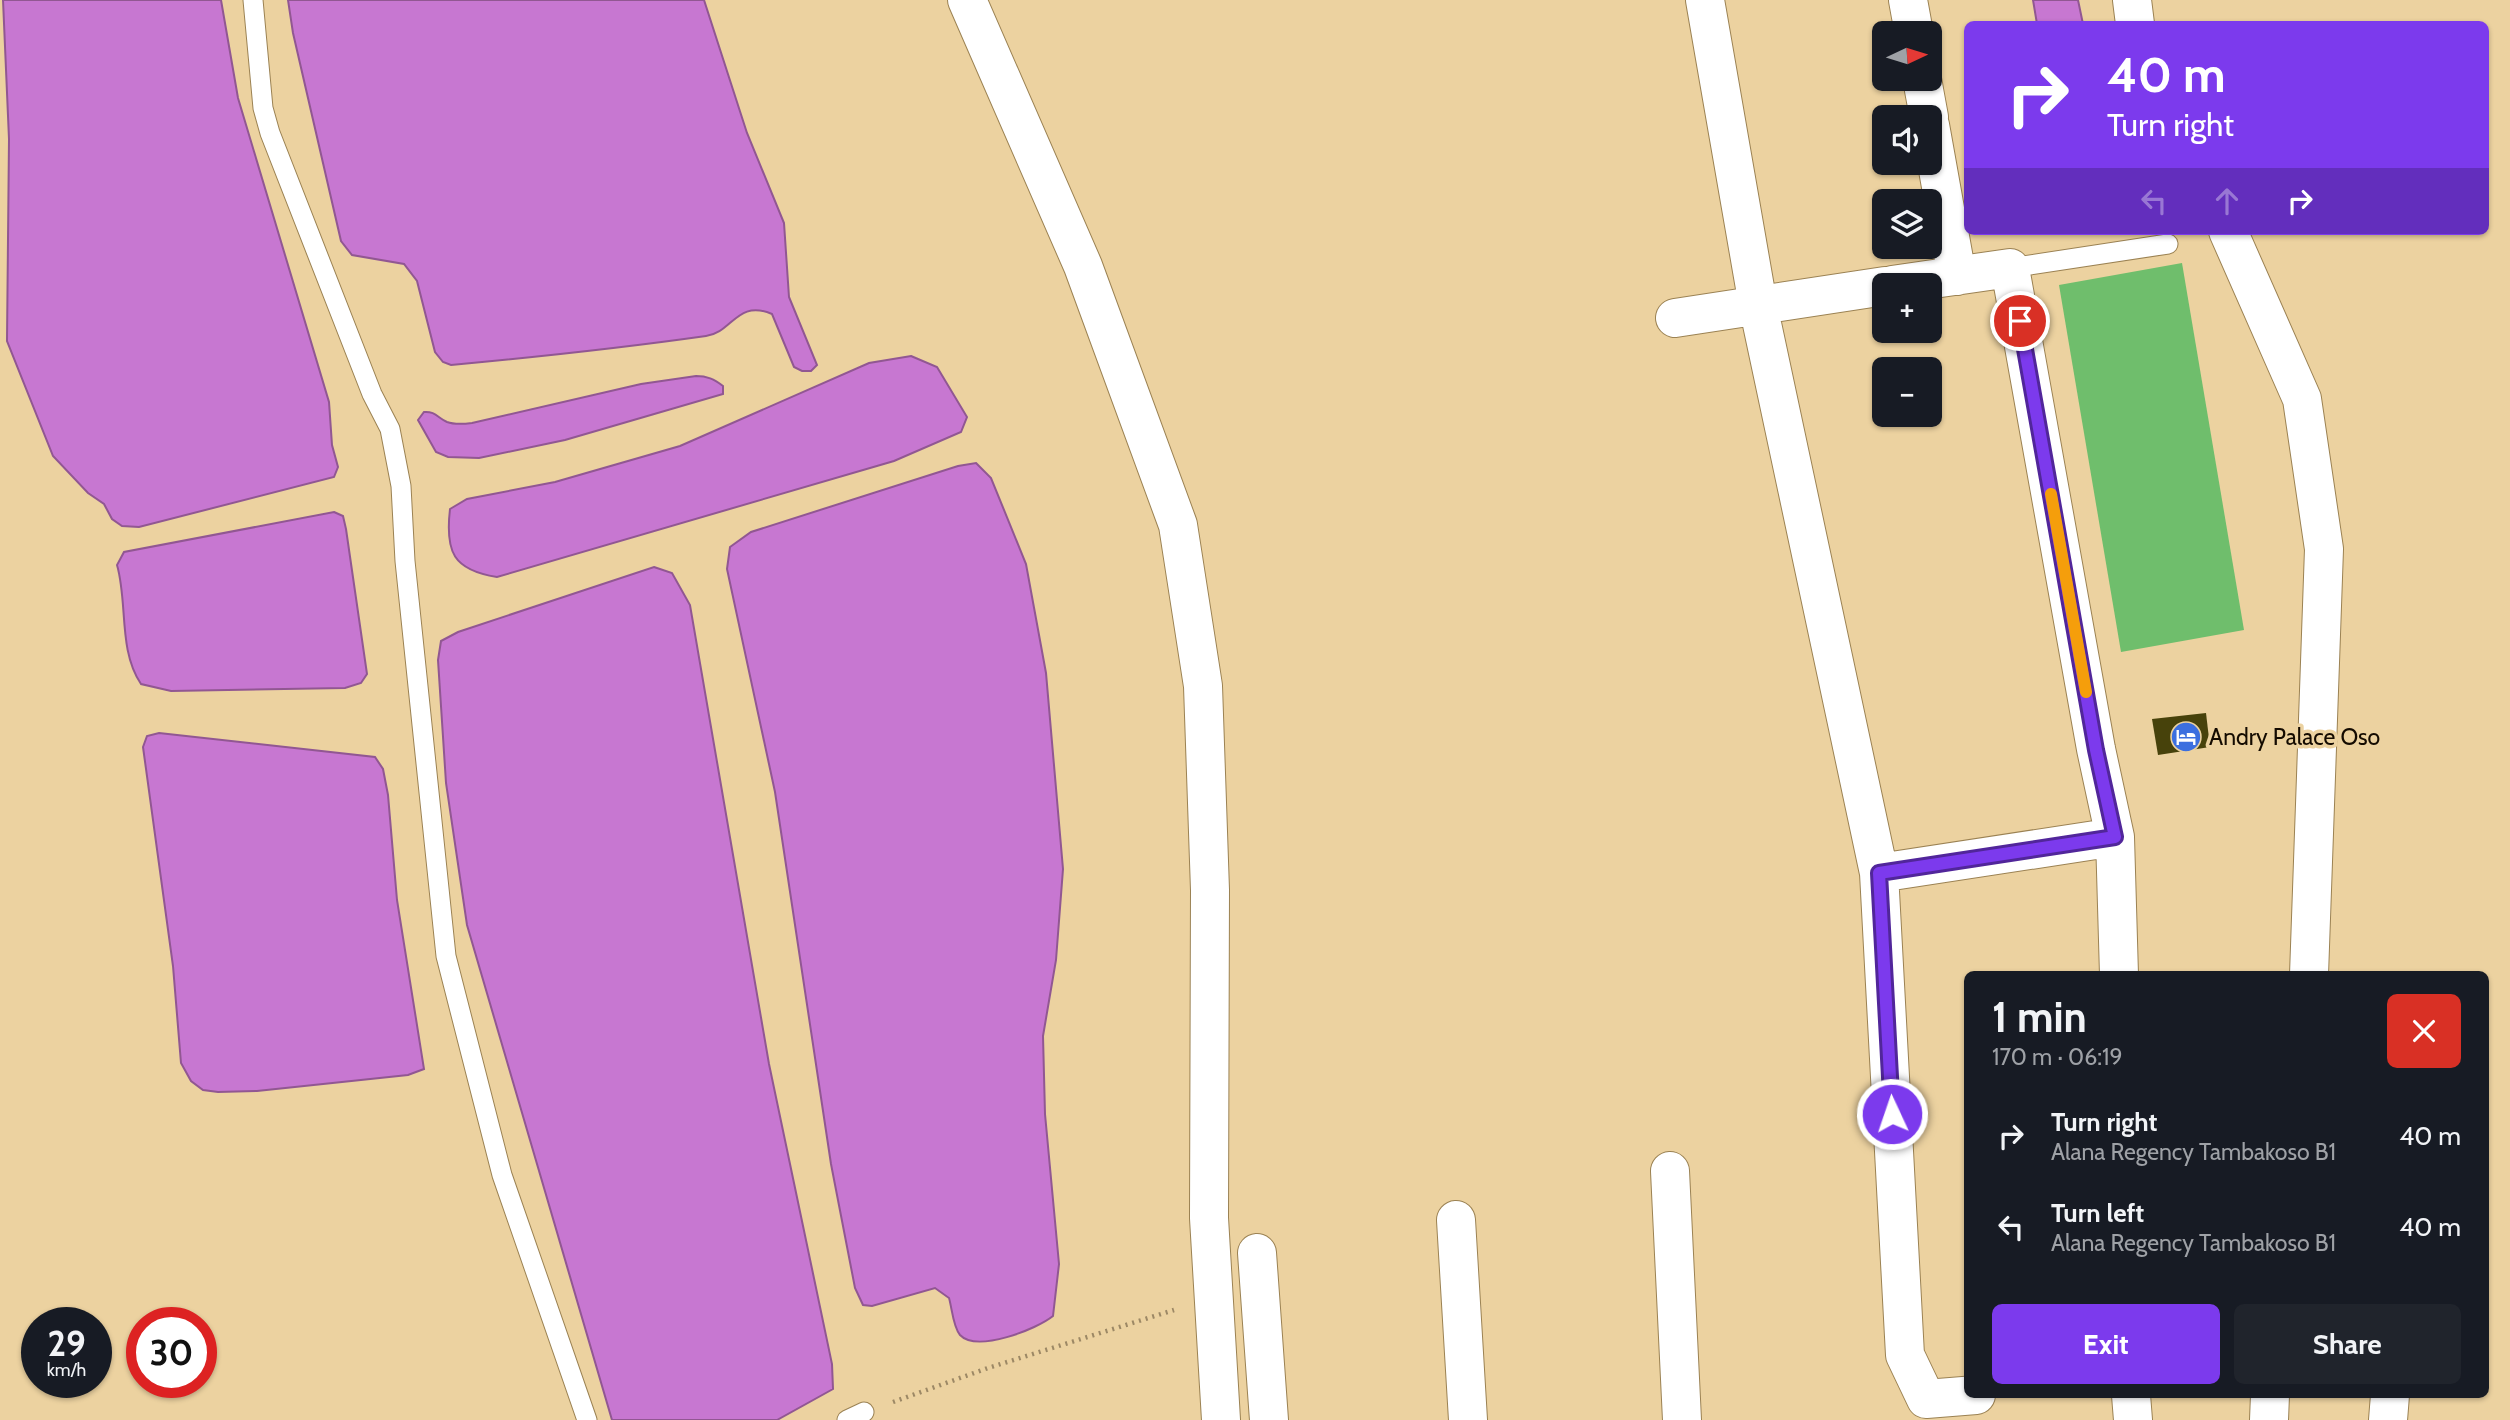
<!DOCTYPE html>
<html lang="en">
<head>
<meta charset="utf-8">
<style>
  body { margin:0; font-family:Cabin,sans-serif; background:#20242c; color:#f1f3f6; height:100vh; display:flex; flex-direction:column; font-size:26px; white-space:nowrap }
  * { box-sizing:border-box; margin:0 }
  p { font-size:23px; color:#9ea1a6 }
  .icon { flex:none; width:38px; height:38px; fill:none; stroke:currentColor; stroke-width:2; stroke-linecap:round; stroke-linejoin:round }
  .map { position:relative; flex:1; overflow:hidden }
  .sheet { position:absolute; left:1964px; top:971px; width:525px; height:427px; display:flex; flex-direction:column; background:#171b24; border-radius:10px; box-shadow:0 2px 5px #0004 }
  .sheet>* { flex:none }
  .guide { position:absolute; left:1964px; top:21px; width:525px; height:214px; border-radius:10px; box-shadow:0 2px 5px #0004; background:#7c3aed; color:#fff; overflow:hidden }
  .needle { width:46px; rotate:86deg }
  .buttons { position:absolute; left:1872px; top:21px; display:grid; gap:14px }
  .buttons a { display:grid; place-items:center; width:70px; height:70px; border-radius:10px; background:#171b24; box-shadow:0 2px 5px #0004; font-size:35px }
  .speed { position:absolute; left:21px; top:1307px; display:flex; gap:14px; font-size:35px; font-weight:700; text-align:center }
  .speed>* { display:grid; place-content:center; width:91px; height:91px; border-radius:50%; background:#171b24; box-shadow:0 2px 5px #0004; line-height:1 }
  .speed small { font-size:18px; font-weight:400 }
  .speed .limit { border:10px solid #d22; background:#fff; color:#111 }
  .pin { position:absolute; display:grid; place-items:center; width:60px; height:60px; color:#fff; margin:-30px; border:4px solid #fff; border-radius:50%; box-shadow:0 2px 7px #0007 }
  .me { position:absolute; width:77px; margin:-38px; rotate:357deg; stroke-linejoin:round; filter:drop-shadow(0 0 5px #0008) }
  .turn { display:flex; align-items:center; gap:24px; height:147px; padding:0 28px; font-size:32px }
  .turn .icon { width:91px; height:91px; stroke-width:2.5 }
  .turn b { display:block; font-size:49px; line-height:60px }
  .lanes { display:flex; align-items:center; height:66px; padding:0 28px; background:#0003; justify-content:center; gap:35px; direction:ltr }
  .lanes .off { opacity:.35 }
  .round { display:grid; place-items:center; flex:none; width:74px; height:74px; border-radius:10px; background:#20242c }
  .headline { display:flex; align-items:center; justify-content:space-between; height:119px; padding:0 28px }
  h1 { font-size:42px; font-weight:700; line-height:52px }
  .action { display:flex; gap:14px; margin-top:auto; padding:14px 28px }
  .action a { flex:1; height:80px; border-radius:10px; background:#7c3aed; color:#fff; font-size:28px; font-weight:700; line-height:80px; text-align:center }
  .action a+a { background:#20242c; color:#f1f3f6 }
  ul { padding:0; list-style:none }
  li { display:flex; align-items:center; gap:21px; height:91px; padding:0 28px }
  li div { flex:1 }
  li b { display:block; font-size:26px }
  li em { font-style:normal }
  .map>svg:first-child { display:block }
  .green { fill:#6fbe6c }
  .water { fill:#c777d1; stroke:#915792; stroke-width:2 }
  .building { fill:#47420b }
  .lines { fill:none; stroke-linecap:round; stroke-linejoin:round }
  .service-casing { stroke:#9b8253; stroke-width:21 }
  .minor-casing { stroke:#9b8253; stroke-width:40 }
  .path { stroke:#9c8865; stroke-width:4.5; stroke-dasharray:2 5; stroke-linecap:butt }
  .service { stroke:#fff; stroke-width:19 }
  .minor { stroke:#fff; stroke-width:38 }
  .route-casing { stroke:#51269a; stroke-width:18 }
  .route { stroke:#7c3aed; stroke-width:12 }
  .slow { stroke:#f59e0b; stroke-width:12 }
  .labels { text-anchor:middle; stroke-width:7; stroke-linejoin:round; paint-order:stroke }
  .poi-label { font-size:23px; fill:#140b00; stroke:#ecd2a0; text-anchor:start }
</style>
</head>
<body>
<div class="map">
<svg width="2510" height="1420" viewBox="0 0 2510 1420">
  <rect width="100%" height="100%" fill="#ecd2a0"/>
  <path class="green" d="M2182,263L2244,630L2121,652L2059,285Z"/>
  <path class="water" d="M3,0H221L238,98L329,402L332,445L338,467L334,477L139,527L122,526L112,519L104,504L88,493L53,456L7,341L9,139Z
    M288,0H704L747,133L784,223L789,297L817,365L811,371H802L794,367L772,314C737,299 732,333 706,336C621,348 537,357 451,365L443,362L435,352L417,281L404,264L352,255L341,241L293,33Z
    M2033,0H2078L2083,24H2037Z
    M911,356L937,367L967,417L961,432L894,461L497,577C453,570 445,552 450,509L467,499L555,482L680,446L869,363Z
    M696,376C707,376 714,379 723,386V394L565,440L479,458L448,457L436,452L418,420L424,412C435,411 438,418 447,422C455,425 464,424 472,423L641,384Z
    M976,463L991,478L1026,564L1046,673L1063,869L1056,960L1043,1036L1045,1114L1059,1264L1053,1316C1037,1329 977,1353 960,1335C953,1327 952,1308 949,1298L935,1288L872,1306L863,1305L855,1288L831,1164L775,792L727,569L730,547L751,532L958,466Z
    M334,512L343,516L346,529L367,674L361,683L345,688L171,691L141,684C118,650 128,603 117,565L124,552Z
    M654,567L672,573L690,605L769,1064L832,1364L833,1389L777,1420H612L467,925L446,783L438,660L441,641L458,632Z
    M159,733L375,757L383,769L388,795L397,900L424,1069L408,1075L257,1091L218,1092L203,1090L191,1081L181,1063L173,966L143,747L147,736Z"/>
  <path class="building" d="M2206,713L2210,747L2158,755L2152,719Z"/>
  <g class="lines">
    <g class="service-casing">
      <path id="service" d="M253,0L263,108L270,133L372,394L390,429L401,486L405,561L446,956L502,1175L587,1420
        M2010,268L2168,244
        M847,1420L864,1412"/>
    </g>
    <g class="minor-casing">
      <path id="minor" d="M967,0L1083,266L1178,525L1203,686L1210,890L1209,1218L1221,1420
        M1705,0L1758,305L1879,873L1905,1355L1926,1399L1976,1395
        M1908,0L1914,33
        M2132,0L2135,24
        M1922,79L1929,117
        M1930,125L1957,276
        M2228,231L2302,399L2324,549L2309,975
        M1675,318L1885,286
        M2115,837L2119,975
        M1879,873L2115,837L2096,749L2010,268L1892,285
        M1670,1171L1682,1420
        M1456,1220L1468,1420
        M1257,1253L1269,1420
        M2131,1395L2133,1420
        M2269,1420L2270,1395
        M2388,1420L2390,1395"/>
    </g>
    <path class="path" d="M893,1402L988,1368L1174,1310"/>
    <use href="#service" class="service"/>
    <use href="#minor" class="minor"/>
  </g>
  <g class="lines">
    <g class="route-casing">
      <path id="route" d="M1892,1114L1879,873L2115,837L2096,750L2020,321"/>
    </g>
    <use href="#route" class="route"/>
    <path class="slow" d="M2051,494L2086,692"/>
  </g>
  <defs>
    <g id="hotel-disc" transform="scale(1.575)"><circle r="9.5" fill="#3c6fdf" stroke="#ecd2a0"/><path d="M-6-4.5h1.5V1H6V5H4.5V3h-9V5H-6ZM-4 0a1.8 1.8 0 1 1 3.6 0ZM.5 0V-2.5h3Q6-2.5 6 0Z" fill="#fff"/></g>
  </defs>
  <g fill-rule="evenodd">
    <use href="#hotel-disc" x="2186" y="737"/>
  </g>
  <g class="labels">
    <g class="poi-label">
      <text x="2209" y="745">Andry Palace Oso</text>
    </g>
  </g>
</svg>
<div class="buttons">
<a><svg class="needle" viewBox="-14 -14 28 28"><path d="M0-13l5 13h-10z" fill="#e53935"/><path d="M0 13l5-13h-10z" fill="#9ea1a6"/></svg></a>
<a><svg class="icon" aria-label="sound" viewBox="0 0 24 24"><path d="M4 9h4l5-4v14l-5-4H4zM17 9q2 3 0 6"/></svg></a>
<a><svg class="icon" aria-label="layers" viewBox="0 0 24 24"><path d="M12 4l9 5-9 5-9-5zM3 14l9 5 9-5"/></svg></a>
<a>+</a>
<a>−</a>
</div>
<div class="speed"><div>29<small>km/h</small></div><div class="limit">30</div></div>
<div class="pin" style="left:2020px;top:321px;background:#d93025"><svg class="icon" aria-label="arrive" viewBox="0 0 24 24"><path d="M6 21V4h12l-3 4 3 4H6"/></svg></div>
<svg class="me" style="left:1892px;top:1114px" viewBox="-20 -20 40 40"><circle r="17" fill="#7c3aed" stroke="#fff" stroke-width="3"/><path d="M0-11L8 9 0 5-8 9z" fill="#fff"/></svg>
<div class="guide">
<div class="turn"><svg class="icon" aria-label="right" viewBox="0 0 24 24"><path d="M7 20v-9h11M14 6l5 5-5 5"/></svg><div><b>40 m</b>Turn right</div></div>
<div class="lanes"><svg class="icon off" aria-label="left" viewBox="0 0 24 24"><path d="M17 20v-9H6M10 6l-5 5 5 5"/></svg><svg class="icon off" aria-label="ahead" viewBox="0 0 24 24"><path d="M12 20V5M6 11l6-6 6 6"/></svg><svg class="icon" aria-label="right" viewBox="0 0 24 24"><path d="M7 20v-9h11M14 6l5 5-5 5"/></svg></div>
</div>
<section class="sheet">
<div class="headline"><div><h1>1 min</h1><p>170 m · 06:19</p></div><a class="round" style="background:#d93025;color:#fff"><svg class="icon" aria-label="close" viewBox="0 0 24 24"><path d="M6 6l12 12M18 6L6 18"/></svg></a></div>
<ul>
<li><svg class="icon" aria-label="right" viewBox="0 0 24 24"><path d="M7 20v-9h11M14 6l5 5-5 5"/></svg><div><b>Turn right</b><p>Alana Regency Tambakoso B1</p></div><em>40 m</em></li>
<li><svg class="icon" aria-label="left" viewBox="0 0 24 24"><path d="M17 20v-9H6M10 6l-5 5 5 5"/></svg><div><b>Turn left</b><p>Alana Regency Tambakoso B1</p></div><em>40 m</em></li>
</ul>
<div class="action"><a>Exit</a><a>Share</a></div>
</section>
</div>
</body>
</html>
